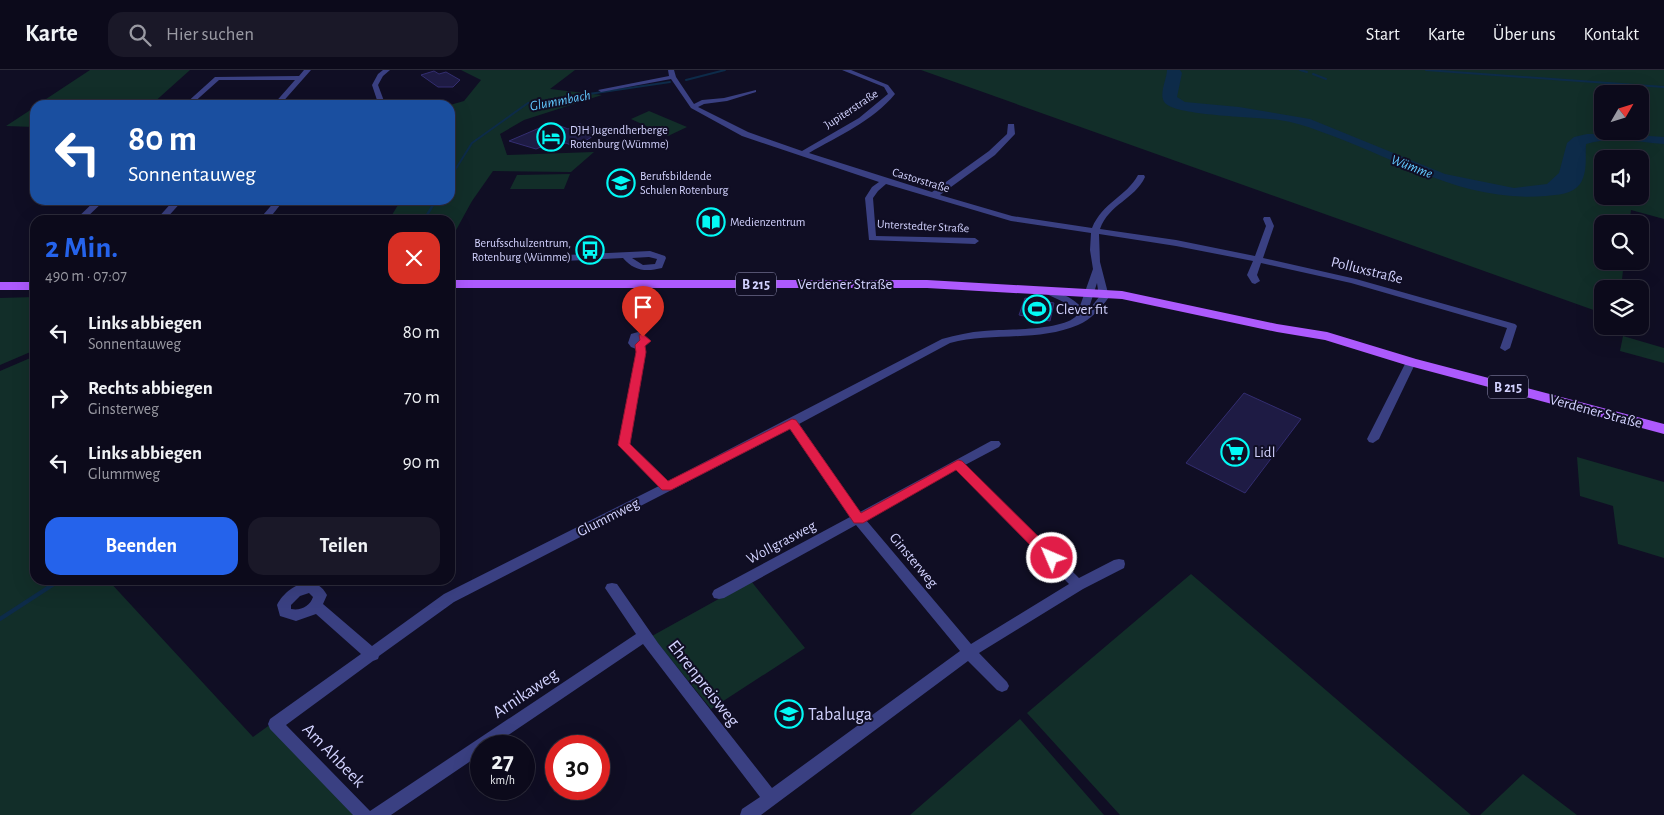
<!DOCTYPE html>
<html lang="de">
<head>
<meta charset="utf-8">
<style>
  body { margin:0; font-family:"Alegreya Sans",sans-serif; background:#1a1828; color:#f1f3f6; height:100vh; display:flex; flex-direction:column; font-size:19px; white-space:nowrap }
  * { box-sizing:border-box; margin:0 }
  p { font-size:16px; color:#9a9aa3 }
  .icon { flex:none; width:28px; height:28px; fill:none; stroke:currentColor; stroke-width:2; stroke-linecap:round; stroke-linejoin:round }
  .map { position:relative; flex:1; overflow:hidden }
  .side { position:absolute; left:30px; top:145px; width:425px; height:370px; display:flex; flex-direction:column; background:#0c0a1b; border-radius:15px; box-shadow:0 5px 20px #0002,0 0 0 1px #2c2b3a }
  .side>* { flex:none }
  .banner { position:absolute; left:30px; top:30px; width:425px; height:105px; border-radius:15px; box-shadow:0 5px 20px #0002,0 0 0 1px #2c2b3a; background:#1a4fa0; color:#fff; overflow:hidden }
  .needle { width:32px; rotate:51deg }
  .buttons { position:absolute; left:1594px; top:15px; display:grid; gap:10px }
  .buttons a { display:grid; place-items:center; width:55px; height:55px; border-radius:10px; background:#0c0a1b; box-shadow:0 5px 20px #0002,0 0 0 1px #2c2b3a; font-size:25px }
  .speed { position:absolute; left:470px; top:665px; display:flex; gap:10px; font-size:25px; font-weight:700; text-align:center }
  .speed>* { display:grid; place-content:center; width:65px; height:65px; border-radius:50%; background:#0c0a1b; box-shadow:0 5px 20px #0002,0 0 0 1px #2c2b3a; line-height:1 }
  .speed small { font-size:12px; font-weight:400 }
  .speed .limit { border:8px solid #d22; background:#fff; color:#111 }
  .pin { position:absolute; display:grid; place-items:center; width:42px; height:42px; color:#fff; margin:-51px -21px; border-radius:50% 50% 50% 0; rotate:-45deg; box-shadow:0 0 5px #0007 }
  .pin .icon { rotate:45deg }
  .me { position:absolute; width:55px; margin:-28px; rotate:315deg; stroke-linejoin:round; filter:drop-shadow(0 0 4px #0008) }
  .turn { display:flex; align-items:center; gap:18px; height:105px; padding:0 15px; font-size:22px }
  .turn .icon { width:65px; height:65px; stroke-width:2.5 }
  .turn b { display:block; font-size:35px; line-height:42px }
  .round { display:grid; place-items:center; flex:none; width:52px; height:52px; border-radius:15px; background:#1a1828 }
  .head { display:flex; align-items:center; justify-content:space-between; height:85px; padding:0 15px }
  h1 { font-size:30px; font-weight:700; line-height:38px; color:#2563eb }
  .button { display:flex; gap:10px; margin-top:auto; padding:10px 15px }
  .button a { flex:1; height:58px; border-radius:15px; background:#2563eb; color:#fff; font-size:20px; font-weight:700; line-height:58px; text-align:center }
  .button a+a { background:#1a1828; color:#f1f3f6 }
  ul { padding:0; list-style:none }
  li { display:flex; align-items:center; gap:15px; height:65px; padding:0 15px }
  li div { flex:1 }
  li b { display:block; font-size:19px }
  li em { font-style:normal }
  header { display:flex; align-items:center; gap:30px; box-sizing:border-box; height:70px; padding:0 25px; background:#0c0a1b; border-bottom:1px solid #2c2b3a }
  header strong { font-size:24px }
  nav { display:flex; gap:28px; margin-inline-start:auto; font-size:18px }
  .search { width:350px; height:45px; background:#1a1828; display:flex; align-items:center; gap:12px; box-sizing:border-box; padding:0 18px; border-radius:15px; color:#9a9aa3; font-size:19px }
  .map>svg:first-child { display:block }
  .green { fill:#122e29; fill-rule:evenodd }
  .water { fill:#0d2b49 }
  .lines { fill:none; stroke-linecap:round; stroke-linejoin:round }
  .stream-far2 { stroke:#0d2b49; stroke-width:2 }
  .stream-far1 { stroke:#0d2b49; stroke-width:2.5 }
  .stream { stroke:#0d2b49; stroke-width:4 }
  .building { fill:#1e1b44; stroke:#332d70 }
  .street { fill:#3a4082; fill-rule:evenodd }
  .primary { fill:#ad5afd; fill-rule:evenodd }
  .route { fill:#e11d48; stroke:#92132f }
  .labels { text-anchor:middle; stroke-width:4; stroke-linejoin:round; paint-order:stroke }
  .far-street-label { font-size:12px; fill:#d2d2fe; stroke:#100e24 }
  .far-poi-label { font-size:12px; fill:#d2d2fe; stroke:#100e24; text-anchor:start }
  .far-water-label { font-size:14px; font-style:italic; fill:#61c7fd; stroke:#100e24 }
  .shield { fill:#100e24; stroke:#9897bd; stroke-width:1 }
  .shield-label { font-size:14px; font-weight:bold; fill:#d2d2fe }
  .street-label { font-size:15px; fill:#d2d2fe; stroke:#100e24 }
  .poi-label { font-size:15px; fill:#d2d2fe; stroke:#100e24; text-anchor:start }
  .near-street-label { font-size:18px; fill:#d2d2fe; stroke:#100e24 }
  .near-poi-label { font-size:18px; fill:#d2d2fe; stroke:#100e24; text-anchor:start }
</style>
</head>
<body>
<header>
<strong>Karte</strong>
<div class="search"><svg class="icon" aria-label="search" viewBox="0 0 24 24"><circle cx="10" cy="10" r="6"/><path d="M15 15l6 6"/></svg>Hier suchen</div>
<nav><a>Start</a><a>Karte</a><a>Über uns</a><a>Kontakt</a></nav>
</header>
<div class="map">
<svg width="1664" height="745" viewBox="0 0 1664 745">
  <rect width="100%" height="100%" fill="#100e24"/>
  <path class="green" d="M90,0H190L151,35H37Z
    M461,0H575L550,19L602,25L524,50L500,64L507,85L594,82L571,102L493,101L472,131L450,171V150H389L401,130H450V35L464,31L481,10Z
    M921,0H1664V149L1631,140L1629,154H1602V191H1624L1621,219H1602V243ZM1602,24H1640V61H1602ZM1602,89H1640V126H1602Z
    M35,37V57L6,56Z
    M649,41L687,57L668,66L631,49Z
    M570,104L564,119H510L517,105Z
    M35,227V280L0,295V228Z
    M1623,266L1664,278V293L1620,281Z
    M35,286V510H108L253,667L271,654L357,745H0V301Z
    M1577,387L1664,412V488L1618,474L1613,436L1580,426Z
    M1191,504L1471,745H1120L1027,643Z
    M751,511L805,578L711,639L652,566Z
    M1020,649L1104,745H910Z
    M1523,704L1577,745H1480Z"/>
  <path class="water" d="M1167,0H1180L1182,3L1177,27L1185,32L1239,37L1310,49L1445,104L1514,118L1547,114L1559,103L1567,73L1574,67L1587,64H1623L1664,67V74C1639,72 1610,66 1586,74C1585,87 1588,102 1580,114C1573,124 1557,125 1546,126C1460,133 1396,87 1319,61C1307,56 1293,52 1279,50C1259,47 1176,46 1165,33C1158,25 1167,9 1167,0Z"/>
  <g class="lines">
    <path class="stream-far2" d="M1300,0L1307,2
      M1426,0L1664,17
      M1313,4L1326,9
      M686,10L725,0
      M450,108L472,73L528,33L670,12"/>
    <path class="stream-far1" d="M424,150L436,130"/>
    <path class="stream" d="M0,549L60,510"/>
  </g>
  <path class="building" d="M434,1L439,4L446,2L460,10L453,17H438L421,5Z
    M580,54L600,62L575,77L566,73L560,75L553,72L536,79L509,71L544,56L550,59L558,55L568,59Z
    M1025,228L1054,233L1050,251L1019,245Z
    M1244,323L1301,349L1245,423L1186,393Z"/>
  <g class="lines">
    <path class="street" d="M304,0H311L280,35H273L295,10H219L191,35H184L215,7L299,6Z
      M383,0H390L383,6L378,15L384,31L372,35H360L377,30L372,15L378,4Z
      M668,0H674L676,7L694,34L702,30L724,28L756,20V22L727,31L704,34L698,37L748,62L802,81L859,48L888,24L884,17L842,0H851L888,15L895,24C873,51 838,66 809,83L932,122L989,81L1007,64L1008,54H1014L1015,64L995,85L940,125L1012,146L1092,158C1103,132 1126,127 1138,105H1144L1145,107C1135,129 1109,134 1100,159L1176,170L1255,186L1266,156L1263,149L1264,147H1270L1274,156L1263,188L1356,209L1515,254L1517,256L1510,278L1505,281L1500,278L1507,258L1351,213L1261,193L1257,205L1260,211L1255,214L1252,213L1247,205L1253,191L1176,176L1099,164L1100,192L1109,227C1101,238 1091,250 1078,255C1039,272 991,262 950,273L799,354L860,442L991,371H999L1001,374L999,377L965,395L1079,508L1114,490L1119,489L1124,490L1125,494L1124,498L1083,519L979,583L1007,612L1009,616L1007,620L1002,622L997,620L968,591L761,745H740L742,739L760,727L643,574L492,676H481V684L391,745H353L270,659L268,654L270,649L361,584L316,544L296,551L280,546L277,535C286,517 314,501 327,525L323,534L372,576L444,524L659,416L618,375L636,282V279L631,277L628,273L631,264L638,262L644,264L648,271L645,277L646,282L630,374L668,411L942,269C956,265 970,262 984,261C1005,259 1065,261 1077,245L1070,235L1040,221L1042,219C1052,218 1074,228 1080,236L1093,199L1090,180L1091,163L1011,151L886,114L878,121L873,128L876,166L975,168L979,171L975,174L869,170L865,128L872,117L879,112L742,66L691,38L671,9L601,22L598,20L669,6ZM1097,213L1099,227L1088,241ZM790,359L850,447L714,520L712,524L714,528L719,529L724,528L856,455L960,581L772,718L658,573L617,514L612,513L607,514L605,518L636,564L370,741L286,655L373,591L378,589L379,586L454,532ZM956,400L1069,514L971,574L866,450ZM309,523L313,527C310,536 301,541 291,539V535L300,526Z
      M96,130H105L84,150H75Z
      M174,130H183L165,150H156Z
      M276,130H284L269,149L256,150L263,145Z
      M368,130H376L372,136H369L365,134Z
      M650,181L665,186L666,188L662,198C646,202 634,201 623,188L545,192L541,189L545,186ZM649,187L657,189L655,194L643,195L632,188Z
      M1411,289L1416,292L1379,369L1373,373L1369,372L1367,369L1406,292Z"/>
    <path class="primary" d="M450,210H927L1122,221L1277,254L1327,262L1416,289L1664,354V364L1406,295L1325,270L1277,262L1122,229L927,218H450Z
      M0,212H35V220H0Z"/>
  </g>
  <path class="route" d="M643,264L651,271L645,276L646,282L630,374L668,411L792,349L796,350L861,443L958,390L962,391L1056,484L1058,488L1056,492H1047L956,400L863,453H854L790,359L671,420H662L618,375L636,282L635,275L640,270L639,265Z"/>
  <defs>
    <g id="hotel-ring" transform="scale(1.4375)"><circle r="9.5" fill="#100e24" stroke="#03f9f5" stroke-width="1.5"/><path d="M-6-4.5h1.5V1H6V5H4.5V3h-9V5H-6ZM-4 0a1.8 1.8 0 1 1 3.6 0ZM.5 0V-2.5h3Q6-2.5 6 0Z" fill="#03f9f5"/></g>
    <g id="school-ring" transform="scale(1.4375)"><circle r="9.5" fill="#100e24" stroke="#03f9f5" stroke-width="1.5"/><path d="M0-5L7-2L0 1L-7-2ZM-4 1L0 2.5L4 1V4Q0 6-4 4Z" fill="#03f9f5"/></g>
    <g id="library-ring" transform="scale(1.4375)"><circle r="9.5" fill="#100e24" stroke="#03f9f5" stroke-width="1.5"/><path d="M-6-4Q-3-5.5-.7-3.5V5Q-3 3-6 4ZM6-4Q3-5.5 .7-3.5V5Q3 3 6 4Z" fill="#03f9f5"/></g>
    <g id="bus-ring" transform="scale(1.4375)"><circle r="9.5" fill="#100e24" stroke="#03f9f5" stroke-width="1.5"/><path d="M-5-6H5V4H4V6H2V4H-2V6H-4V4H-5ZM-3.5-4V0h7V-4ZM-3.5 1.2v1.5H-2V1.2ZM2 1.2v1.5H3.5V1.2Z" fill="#03f9f5"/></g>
    <g id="stadium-ring" transform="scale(1.4375)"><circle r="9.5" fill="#100e24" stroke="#03f9f5" stroke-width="1.5"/><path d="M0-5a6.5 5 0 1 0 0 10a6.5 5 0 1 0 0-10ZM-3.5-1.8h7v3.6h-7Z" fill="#03f9f5"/></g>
    <g id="supermarket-ring" transform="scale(1.4375)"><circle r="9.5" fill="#100e24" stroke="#03f9f5" stroke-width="1.5"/><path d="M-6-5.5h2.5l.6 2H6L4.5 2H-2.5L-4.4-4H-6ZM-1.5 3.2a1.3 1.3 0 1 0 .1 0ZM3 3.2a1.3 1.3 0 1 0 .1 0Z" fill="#03f9f5"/></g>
  </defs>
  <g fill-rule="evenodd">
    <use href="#hotel-ring" x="551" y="67"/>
    <use href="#school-ring" x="621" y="113"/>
    <use href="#library-ring" x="711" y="152"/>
    <use href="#bus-ring" x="590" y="180"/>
    <use href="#stadium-ring" x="1037" y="239"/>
    <use href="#supermarket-ring" x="1235" y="382"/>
    <use href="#school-ring" x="789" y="644"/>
  </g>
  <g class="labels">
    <g class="far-street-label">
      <text transform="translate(851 39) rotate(-33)" y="4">Jupiterstraße</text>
      <text transform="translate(921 110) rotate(17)" y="4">Castorstraße</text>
      <text transform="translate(923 156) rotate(3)" y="4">Unterstedter Straße</text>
    </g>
    <g class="far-poi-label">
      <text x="570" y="64">DJH Jugendherberge<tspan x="570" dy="14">Rotenburg (Wümme)</tspan></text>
      <text x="640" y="110">Berufsbildende<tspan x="640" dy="14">Schulen Rotenburg</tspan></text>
      <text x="730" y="156">Medienzentrum</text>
      <text x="571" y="177" text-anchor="end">Berufsschulzentrum,<tspan x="571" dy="14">Rotenburg (Wümme)</tspan></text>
    </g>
    <g class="far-water-label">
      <text transform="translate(560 30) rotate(-11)" y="5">Glummbach</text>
      <text transform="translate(1412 96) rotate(21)" y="5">Wümme</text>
    </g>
    <g class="shield">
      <rect x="736" y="202.5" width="40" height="23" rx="4"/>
      <rect x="1488" y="305.5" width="40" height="23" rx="4"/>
    </g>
    <g class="shield-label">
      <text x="756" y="219">B 215</text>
      <text x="1508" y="322">B 215</text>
    </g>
    <g class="street-label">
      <text transform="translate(1367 200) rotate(14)" y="5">Polluxstraße</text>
      <text x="845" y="219">Verdener Straße</text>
      <text transform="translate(1596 341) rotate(15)" y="5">Verdener Straße</text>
      <text transform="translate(608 447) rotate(-27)" y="5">Glummweg</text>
      <text transform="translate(781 472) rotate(-28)" y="5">Wollgrasweg</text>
      <text transform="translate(914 490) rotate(50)" y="5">Ginsterweg</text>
    </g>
    <g class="poi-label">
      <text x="1056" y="244">Clever fit</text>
      <text x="1254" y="387">Lidl</text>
    </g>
    <g class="near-street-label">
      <text transform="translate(704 613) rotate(52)" y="6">Ehrenpreisweg</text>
      <text transform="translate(525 623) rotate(-34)" y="6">Arnikaweg</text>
      <text transform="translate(334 685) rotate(46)" y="6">Am Ahbeek</text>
    </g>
    <g class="near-poi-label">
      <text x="808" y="650">Tabaluga</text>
    </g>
  </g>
</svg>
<div class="buttons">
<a><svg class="needle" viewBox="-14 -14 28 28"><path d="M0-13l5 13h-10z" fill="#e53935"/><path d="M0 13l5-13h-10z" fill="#9a9aa3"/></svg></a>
<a><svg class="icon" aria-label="sound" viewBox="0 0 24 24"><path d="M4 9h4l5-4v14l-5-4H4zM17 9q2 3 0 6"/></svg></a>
<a><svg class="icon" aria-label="search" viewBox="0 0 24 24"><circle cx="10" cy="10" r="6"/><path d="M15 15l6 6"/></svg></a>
<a><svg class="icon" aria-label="layers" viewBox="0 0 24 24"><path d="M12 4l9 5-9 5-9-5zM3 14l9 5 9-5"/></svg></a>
</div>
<div class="speed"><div>27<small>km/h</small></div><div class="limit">30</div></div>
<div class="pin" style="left:643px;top:267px;background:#d93025"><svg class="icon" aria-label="arrive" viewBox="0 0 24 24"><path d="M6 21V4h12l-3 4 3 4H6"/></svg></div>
<svg class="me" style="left:1052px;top:488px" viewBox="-20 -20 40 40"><circle r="17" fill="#e11d48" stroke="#fff" stroke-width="3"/><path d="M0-11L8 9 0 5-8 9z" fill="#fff"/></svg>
<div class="banner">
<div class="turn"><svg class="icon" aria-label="left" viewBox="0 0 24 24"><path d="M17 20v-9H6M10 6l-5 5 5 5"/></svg><div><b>80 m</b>Sonnentauweg</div></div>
</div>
<section class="side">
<div class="head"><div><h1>2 Min.</h1><p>490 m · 07:07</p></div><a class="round" style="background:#d93025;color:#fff"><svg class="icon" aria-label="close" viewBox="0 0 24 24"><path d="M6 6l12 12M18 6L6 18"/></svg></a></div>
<ul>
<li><svg class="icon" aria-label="left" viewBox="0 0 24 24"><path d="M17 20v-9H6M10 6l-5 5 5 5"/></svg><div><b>Links abbiegen</b><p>Sonnentauweg</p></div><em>80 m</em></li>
<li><svg class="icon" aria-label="right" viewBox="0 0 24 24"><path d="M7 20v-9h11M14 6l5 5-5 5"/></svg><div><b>Rechts abbiegen</b><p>Ginsterweg</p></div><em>70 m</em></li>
<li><svg class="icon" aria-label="left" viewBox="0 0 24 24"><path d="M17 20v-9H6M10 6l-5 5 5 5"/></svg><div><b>Links abbiegen</b><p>Glummweg</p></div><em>90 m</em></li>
</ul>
<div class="button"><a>Beenden</a><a>Teilen</a></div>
</section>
</div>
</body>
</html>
